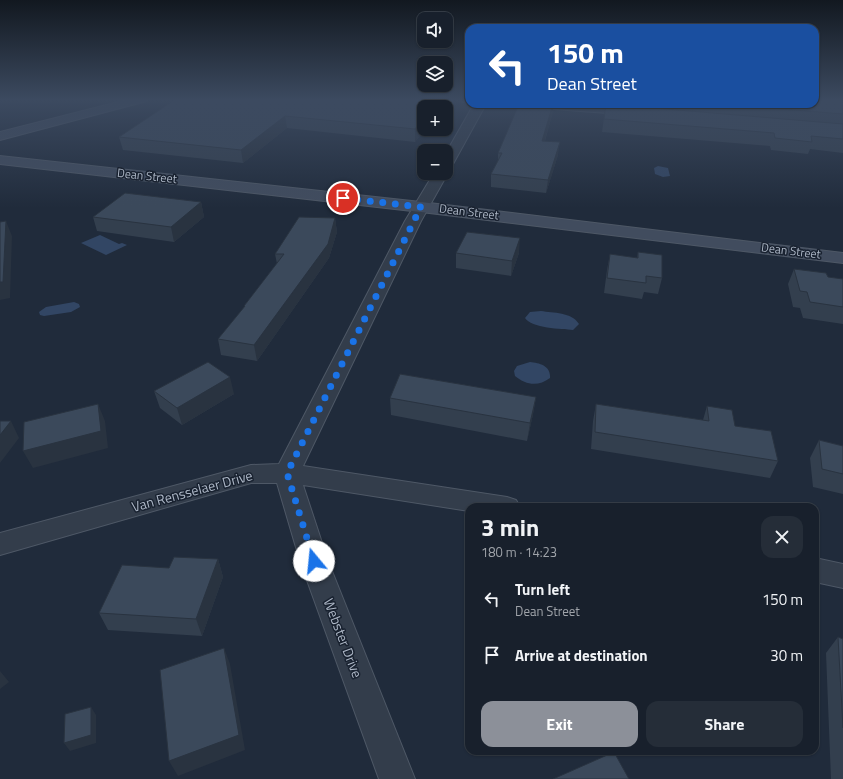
<!DOCTYPE html>
<html lang="en">
<head>
<meta charset="utf-8">
<style>
  body { margin:0; font-family:"Titillium Web",sans-serif; background:#252d38; color:#f1f3f6; height:100vh; display:flex; flex-direction:column; font-size:15px; white-space:nowrap }
  * { box-sizing:border-box; margin:0 }
  p { font-size:13px; color:#9fa3a9 }
  .icon { flex:none; width:22px; height:22px; fill:none; stroke:currentColor; stroke-width:2; stroke-linecap:round; stroke-linejoin:round }
  .map { position:relative; flex:1; overflow:hidden }
  .panel { position:absolute; left:465px; top:503px; width:354px; height:252px; display:flex; flex-direction:column; background:#18202c; border-radius:12px; box-shadow:0 1px 3px #0004,0 0 0 1px #363e48 }
  .panel>* { flex:none }
  .guide { position:absolute; left:465px; top:24px; width:354px; height:84px; border-radius:12px; box-shadow:0 1px 3px #0004,0 0 0 1px #363e48; background:#1a4fa0; color:#fff; overflow:hidden }
  .tools { position:absolute; left:417px; top:12px; display:grid; gap:8px }
  .tools a { display:grid; place-items:center; width:36px; height:36px; border-radius:8px; background:#18202c; box-shadow:0 1px 3px #0004,0 0 0 1px #363e48; font-size:20px }
  .pin { position:absolute; display:grid; place-items:center; width:34px; height:34px; color:#fff; margin:-17px; border:2px solid #fff; border-radius:50%; box-shadow:0 1px 4px #0007 }
  .me { position:absolute; width:44px; margin:-22px; rotate:343deg; stroke-linejoin:round; filter:drop-shadow(0 0 3px #0008) }
  .turn { display:flex; align-items:center; gap:14px; height:84px; padding:0 16px; font-size:18px }
  .turn .icon { width:52px; height:52px; stroke-width:2.5 }
  .turn b { display:block; font-size:28px; line-height:34px }
  .round { display:grid; place-items:center; flex:none; width:42px; height:42px; border-radius:12px; background:#252d38 }
  .summary { display:flex; align-items:center; justify-content:space-between; height:68px; padding:0 16px }
  h1 { font-size:24px; font-weight:700; line-height:30px }
  .action { display:flex; gap:8px; margin-top:auto; padding:8px 16px }
  .action a { flex:1; height:46px; border-radius:12px; background:#8c9099; color:#fff; font-size:16px; font-weight:700; line-height:46px; text-align:center }
  .action a+a { background:#252d38; color:#f1f3f6 }
  ul { padding:0; list-style:none }
  li { display:flex; align-items:center; gap:12px; height:56px; padding:0 16px }
  li div { flex:1 }
  li b { display:block; font-size:15px }
  li em { font-style:normal }
  .map>svg:first-child { display:block }
  .water { fill:#324664 }
  .lines { fill:none; stroke-linecap:round; stroke-linejoin:round }
  .street-casing { stroke:#4e5866; stroke-width:2 }
  .secondary-casing { stroke:#4e5866; stroke-width:2 }
  .street { fill:#333d4b; fill-rule:evenodd }
  .secondary { fill:#414c5e; fill-rule:evenodd }
  .wall { fill:#333f4e }
  .shaded-wall { fill:#293340 }
  .building { fill:#3b495b; stroke:#293340 }
  .route { stroke:#1a73e8; stroke-width:7; stroke-dasharray:0 12.6 }
  .labels { text-anchor:middle; stroke-width:3; stroke-linejoin:round; paint-order:stroke }
  .far-street-label { font-size:12px; fill:#aeb8c7; stroke:#192230 }
  .street-label { font-size:14px; fill:#aeb8c7; stroke:#192230 }
</style>
</head>
<body>
<div class="map">
<svg width="843" height="779" viewBox="0 0 843 779">
  <rect width="100%" height="100%" fill="#202b3b"/>
  <path class="water" d="M658,166L668,168L670,176L663,177L655,174L654,168Z
    M100,235L119,244L122,243L127,245L106,255L81,243Z
    M74,302L79,304L80,307L71,312L44,316L40,315L39,312L46,307Z
    M541,311C553,313 572,312 579,324L573,330C562,329 531,328 525,318L530,312Z
    M530,362C540,363 551,366 550,378C538,387 526,385 515,376L514,371L517,366Z"/>
  <g class="lines">
    <g class="street-casing">
      <path id="street" d="M457,99H469V103L458,101Z
        M474,104H486L453,164L451,167L446,168V153Z
        M520,104H572L635,109L641,112L635,115L526,107Z
        M446,170L448,173L421,221L303,466L507,497L516,500L520,507H469V511L303,485L328,561L415,779H379L300,561L277,483H251L0,555V533L251,465L279,464L405,221L434,173H446Z
        M815,558L843,564V588L815,582Z"/>
    </g>
    <g class="secondary-casing">
      <path id="secondary" d="M130,99H148L147,101L0,140V132Z
        M0,156L421,202L843,253V263L421,212L0,164Z"/>
    </g>
    <use href="#street" class="street"/>
    <use href="#secondary" class="secondary"/>
  </g>
  <path class="wall" d="M176,99H448L443,107H424V129H427L424,133H422L415,142L287,128L243,163L123,150L119,137Z
    M843,99V153L810,149L808,154L771,150L770,146L602,132L606,104H815Z
    M553,111L545,141L558,155L546,193L491,187V174L498,161V153Z
    M201,202L204,217L174,242L97,231L93,217Z
    M335,218L337,232L329,258L257,361L221,355L218,339L244,308V306L277,264L275,254Z
    M638,252L662,278L658,294L644,292L642,299L604,293L607,270L610,254L637,258Z
    M456,253H519L511,276L456,268Z
    M794,269L828,277L843,279V324L803,318L800,308L793,307L788,284Z
    M154,391L234,394L182,425L160,408Z
    M536,397L533,414L527,441L391,415L390,398Z
    M596,404L703,420L707,406L735,426L778,461L770,478L591,449L593,421Z
    M819,440L843,446V494L813,487L810,458Z
    M218,559L223,577L202,636L108,630L99,613L169,568Z
    M838,637L843,639V779H831L826,653Z"/>
  <path class="shaded-wall" d="M0,99H14L0,102Z
    M440,99H448L443,107H434Z
    M553,104H554L553,111L541,154L542,141Z
    M285,116L287,128L243,163L241,150Z
    M422,120V133L415,142V129Z
    M425,129H427L424,133Z
    M560,142L558,155L546,193L548,180Z
    M201,202L204,217L174,242L171,227Z
    M335,218L337,232L329,258L257,361L254,345Z
    M6,221L12,236L10,298L0,300V282Z
    M520,238L519,253L511,276L512,261Z
    M230,377L234,394L182,425L177,408Z
    M536,397L533,414L527,441L530,423Z
    M98,404L105,421L108,448L33,468L23,451Z
    M11,421L19,438L0,463V435Z
    M218,559L223,577L202,636L196,619Z
    M224,648L230,664L245,750L178,776L169,761Z
    M0,671L9,682L0,689Z
    M91,707L96,715V743L70,751L64,743Z"/>
  <path class="building" d="M176,99H440L434,107H424V121L422,120L415,129L285,116L241,150L119,137Z
    M815,99H843V114L721,104H815Z
    M519,104H553L542,141L560,142L548,180L491,174L502,153H498Z
    M606,104L843,124V139L811,136L812,142L775,138L774,133L604,119Z
    M125,193L201,202L171,227L93,217Z
    M299,217L335,218L328,244L254,345L218,339L245,306H244L284,254H275Z
    M6,221L3,282H0V222Z
    M467,232L520,238L512,261L456,253Z
    M638,252L662,255V278L646,276V283L607,278L610,254L638,258Z
    M794,269L826,273L828,277L843,279V307L810,302L807,292L800,291Z
    M208,362L230,377L177,408L154,391Z
    M400,374L536,397L530,423L390,398Z
    M98,404L101,431L23,451L24,422Z
    M596,404L709,421L707,406L732,410L735,426L771,431L778,461L595,432Z
    M0,421H11L0,435Z
    M819,440L843,446V474L822,469Z
    M174,557L218,559L196,619L99,613L122,565L169,568Z
    M838,637L843,639V728Z
    M224,648L239,735L169,761L160,670Z
    M91,707V735L64,743L65,714Z
    M614,752L629,779H553Z"/>
  <linearGradient id="sky" x2="0" y2="1"><stop stop-color="#121820"/><stop offset="0.48" stop-color="#3c4a60"/><stop offset="1" stop-color="#3c4a60" stop-opacity="0"/></linearGradient>
  <rect width="843" height="208" fill="url(#sky)"/>
  <g class="lines">
    <path class="route" d="M314,561L287,473L421,207L343,198"/>
  </g>
  <g class="labels">
    <g class="far-street-label">
      <text transform="translate(147 176) rotate(6)" y="4">Dean Street</text>
      <text transform="translate(469 212) rotate(7)" y="4">Dean Street</text>
      <text transform="translate(791 251) rotate(7)" y="4">Dean Street</text>
    </g>
    <g class="street-label">
      <text transform="translate(192 491) rotate(-15)" y="5">Van Rensselaer Drive</text>
      <text transform="translate(343 638) rotate(69)" y="5">Webster Drive</text>
    </g>
  </g>
</svg>
<div class="tools">
<a><svg class="icon" aria-label="sound" viewBox="0 0 24 24"><path d="M4 9h4l5-4v14l-5-4H4zM17 9q2 3 0 6"/></svg></a>
<a><svg class="icon" aria-label="layers" viewBox="0 0 24 24"><path d="M12 4l9 5-9 5-9-5zM3 14l9 5 9-5"/></svg></a>
<a>+</a>
<a>−</a>
</div>
<div class="pin" style="left:343px;top:198px;background:#d93025"><svg class="icon" aria-label="arrive" viewBox="0 0 24 24"><path d="M6 21V4h12l-3 4 3 4H6"/></svg></div>
<svg class="me" style="left:314px;top:561px" viewBox="-20 -20 40 40"><circle r="19" fill="#fff"/><path d="M0-13L10 11 0 6-10 11z" fill="#1a73e8"/></svg>
<div class="guide">
<div class="turn"><svg class="icon" aria-label="left" viewBox="0 0 24 24"><path d="M17 20v-9H6M10 6l-5 5 5 5"/></svg><div><b>150 m</b>Dean Street</div></div>
</div>
<section class="panel">
<div class="summary"><div><h1>3 min</h1><p>180 m · 14:23</p></div><a class="round"><svg class="icon" aria-label="close" viewBox="0 0 24 24"><path d="M6 6l12 12M18 6L6 18"/></svg></a></div>
<ul>
<li><svg class="icon" aria-label="left" viewBox="0 0 24 24"><path d="M17 20v-9H6M10 6l-5 5 5 5"/></svg><div><b>Turn left</b><p>Dean Street</p></div><em>150 m</em></li>
<li><svg class="icon" aria-label="arrive" viewBox="0 0 24 24"><path d="M6 21V4h12l-3 4 3 4H6"/></svg><div><b>Arrive at destination</b></div><em>30 m</em></li>
</ul>
<div class="action"><a>Exit</a><a>Share</a></div>
</section>
</div>
</body>
</html>
